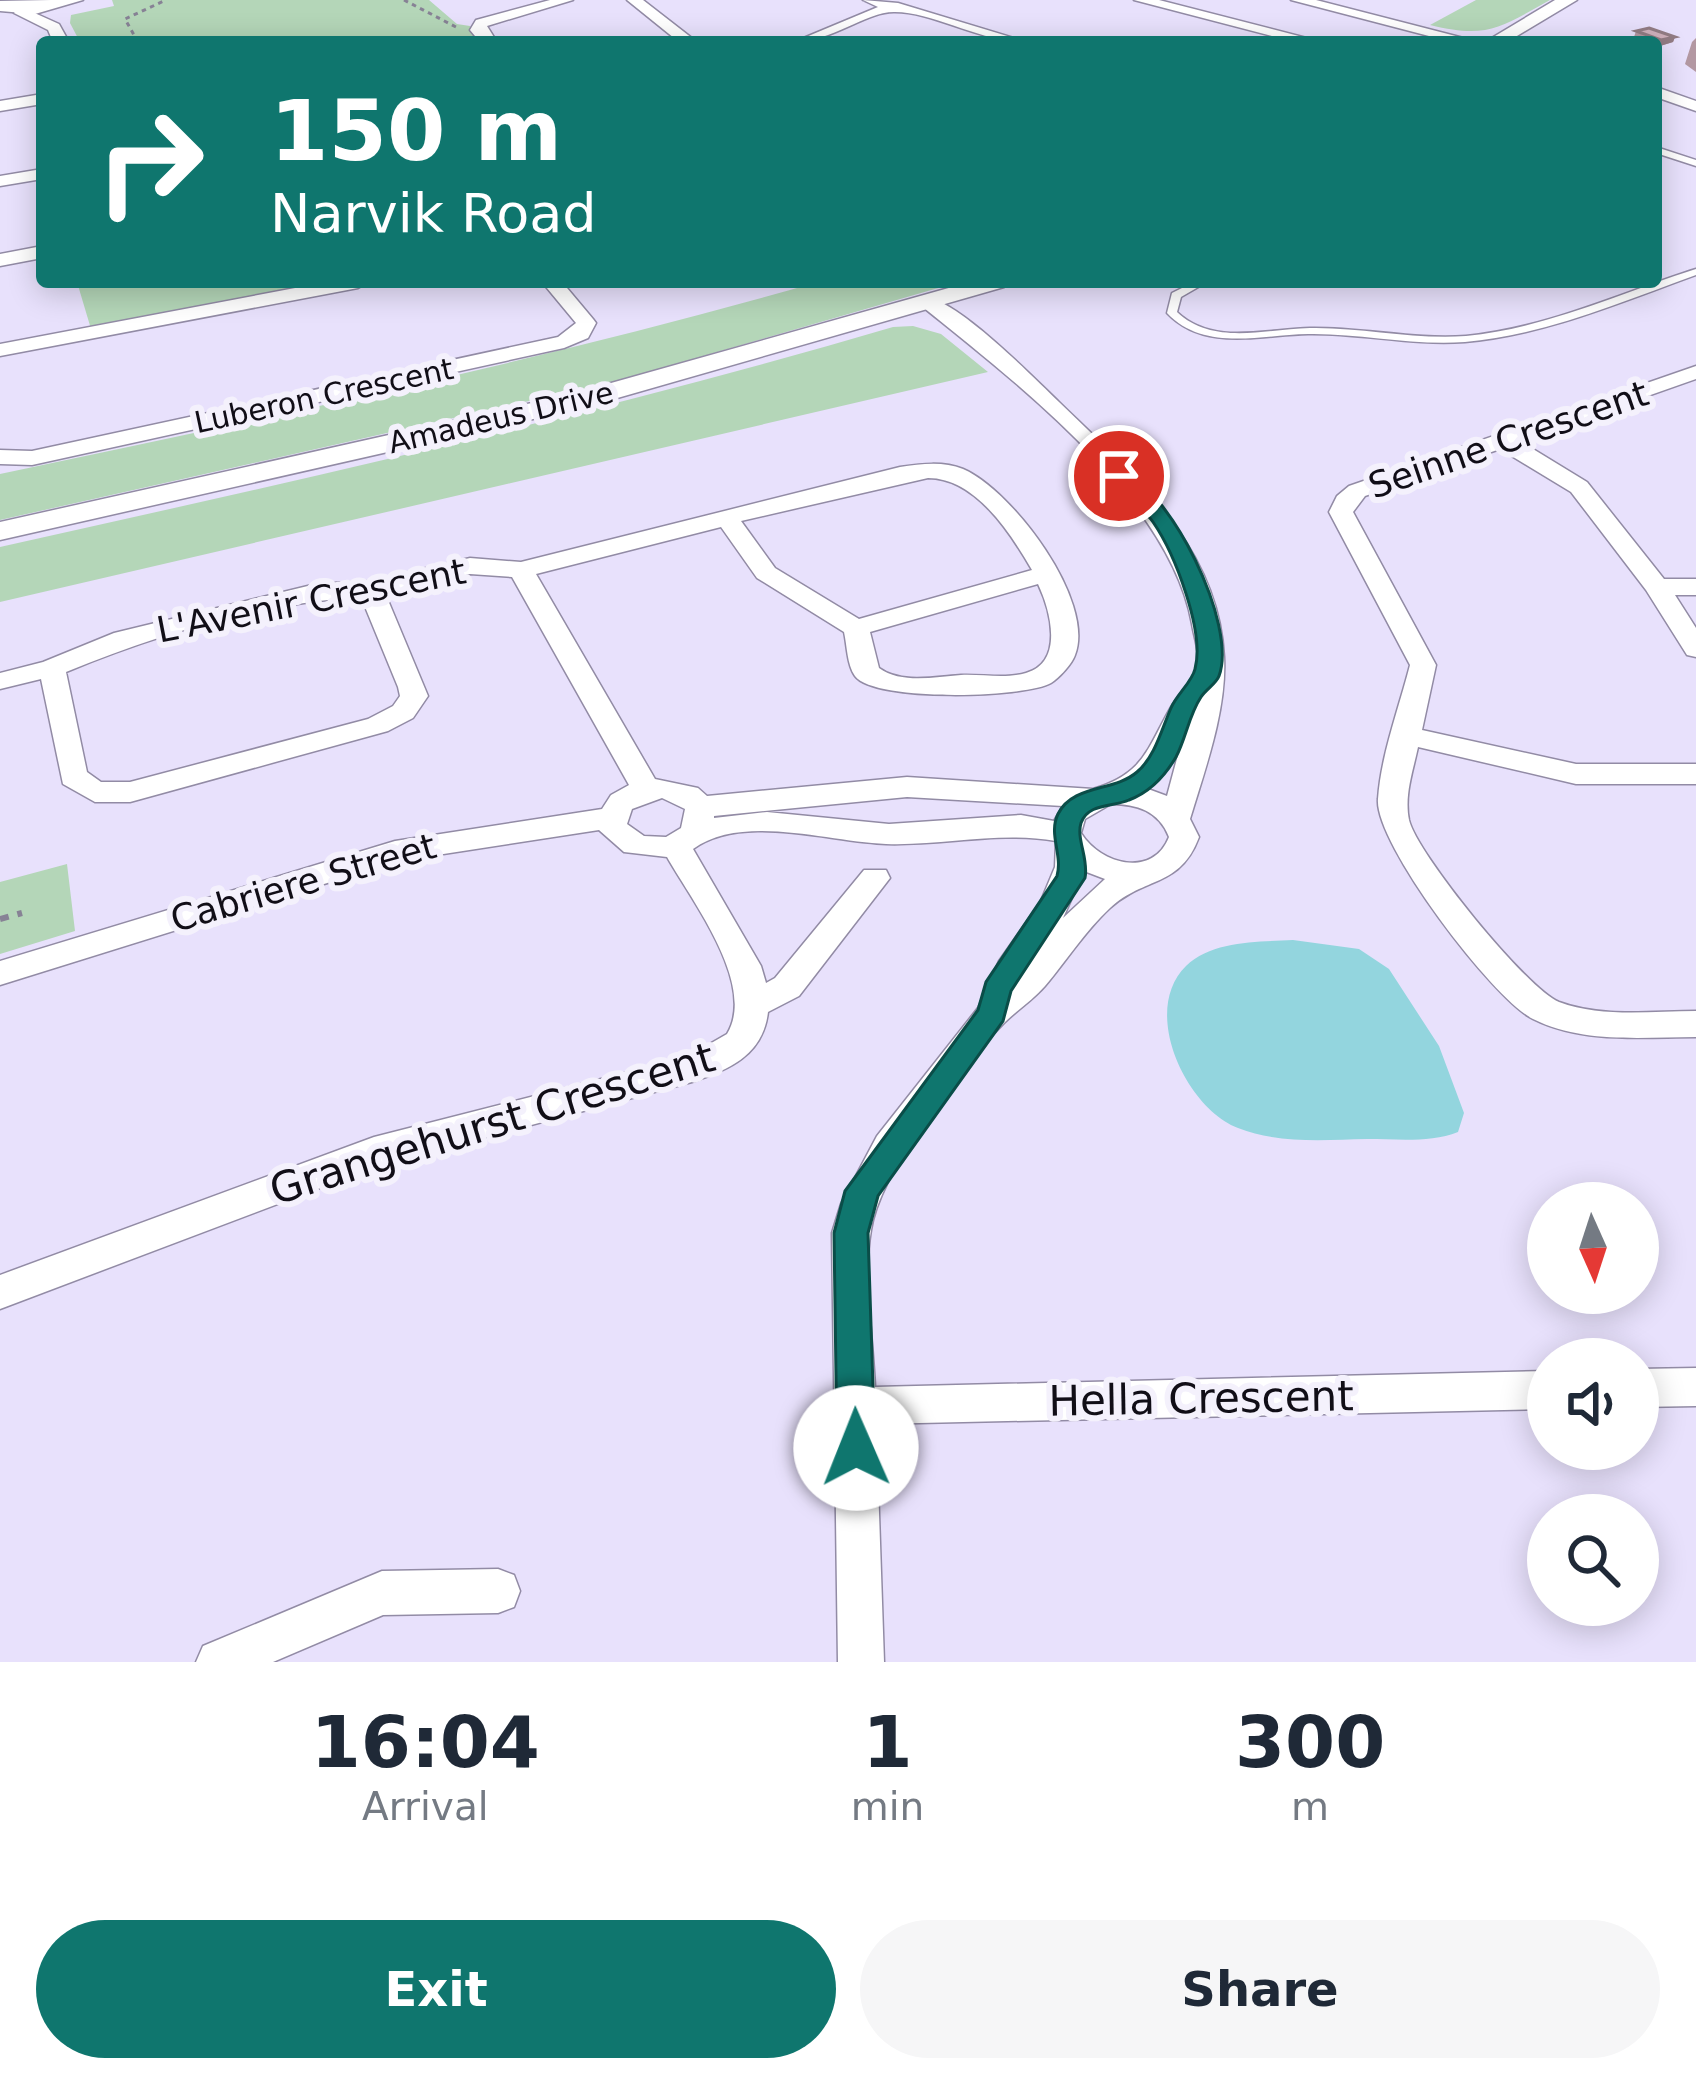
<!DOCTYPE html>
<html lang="en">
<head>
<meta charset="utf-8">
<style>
  body { margin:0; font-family:"DejaVu Sans",sans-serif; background:#f6f6f7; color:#1f2937; height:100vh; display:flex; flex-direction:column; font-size:45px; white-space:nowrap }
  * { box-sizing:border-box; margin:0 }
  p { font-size:39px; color:#747a83 }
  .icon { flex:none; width:66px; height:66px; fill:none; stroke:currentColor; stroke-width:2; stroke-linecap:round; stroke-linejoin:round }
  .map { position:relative; height:1662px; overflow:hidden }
  .side { display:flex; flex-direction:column; background:#fff; flex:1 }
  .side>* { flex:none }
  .hud { position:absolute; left:36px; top:36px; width:1626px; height:252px; border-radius:12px; box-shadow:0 6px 30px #0003; background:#0f766e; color:#fff; overflow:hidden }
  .needle { width:78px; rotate:177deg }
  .fabs { position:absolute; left:1527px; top:1182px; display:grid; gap:24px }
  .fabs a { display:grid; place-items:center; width:132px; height:132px; border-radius:50%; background:#fff; box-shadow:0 6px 30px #0003; font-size:60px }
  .pin { position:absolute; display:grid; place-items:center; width:102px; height:102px; color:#fff; margin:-51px; border:6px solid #fff; border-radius:50%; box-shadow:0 3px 12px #0007 }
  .me { position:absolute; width:132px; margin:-66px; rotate:359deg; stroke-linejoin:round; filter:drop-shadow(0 0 9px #0008) }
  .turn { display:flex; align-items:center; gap:42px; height:252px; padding:0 36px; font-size:54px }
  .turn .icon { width:156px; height:156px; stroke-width:2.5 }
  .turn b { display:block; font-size:84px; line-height:102px }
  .eta { display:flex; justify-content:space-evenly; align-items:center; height:204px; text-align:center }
  .eta b { font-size:72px; font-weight:600; line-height:84px }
  .action { display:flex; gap:24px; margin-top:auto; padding:24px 36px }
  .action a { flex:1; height:138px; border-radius:72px; background:#0f766e; color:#fff; font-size:48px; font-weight:600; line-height:138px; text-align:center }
  .action a+a { background:#f6f6f7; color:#1f2937 }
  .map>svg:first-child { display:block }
  .green { fill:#b4d6b8 }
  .water { fill:#93d5de }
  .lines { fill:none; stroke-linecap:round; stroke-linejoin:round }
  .service-casing { stroke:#928ba5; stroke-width:3 }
  .minor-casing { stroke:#928ba5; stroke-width:3 }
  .tertiary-casing { stroke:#928ba5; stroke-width:3 }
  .path-far2 { stroke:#878295; stroke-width:3; stroke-dasharray:4.5 4.5; stroke-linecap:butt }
  .path-far1 { stroke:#878295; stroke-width:4.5; stroke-dasharray:6 6; stroke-linecap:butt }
  .path { stroke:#878295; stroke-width:6; stroke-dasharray:9 9; stroke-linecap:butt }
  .service { fill:#fff; fill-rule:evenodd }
  .minor { fill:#fff; fill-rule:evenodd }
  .tertiary { fill:#fff; fill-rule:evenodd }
  .wall { fill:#b398a2 }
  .shaded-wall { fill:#927c84 }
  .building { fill:#d0b1bc; stroke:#927c84; stroke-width:3 }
  .route { fill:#0f766e; stroke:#0a4d48; stroke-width:3 }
  .labels { text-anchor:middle; stroke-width:12; stroke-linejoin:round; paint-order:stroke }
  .far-street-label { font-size:30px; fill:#110e17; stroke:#f4f1fc }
  .street-label { font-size:36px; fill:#110e17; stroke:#f4f1fc }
  .near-street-label { font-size:42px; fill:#110e17; stroke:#f4f1fc }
</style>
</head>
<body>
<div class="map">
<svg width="1696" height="1662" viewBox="0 0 1696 1662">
  <rect width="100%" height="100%" fill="#e8e1fc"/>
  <path class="green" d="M112,0H429L457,24L470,26L482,42H80L70,23L71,15L114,6Z
    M1476,0H1550C1500,28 1487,39 1430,25Z
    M77,282H285L290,291L91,329Z
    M818,282H959L614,382L0,520V474C274,416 548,360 818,282Z
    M913,326L941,334L988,372L0,602V547C300,480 598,414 893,327Z
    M67,864L75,931L0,954V882Z"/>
  <path class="water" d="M1293,940L1359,949L1389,969L1439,1046L1464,1113L1458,1132C1430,1143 1397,1139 1367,1139C1323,1140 1280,1144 1238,1128C1186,1108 1140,1011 1186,966C1213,940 1259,942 1293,940Z"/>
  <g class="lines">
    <g class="service-casing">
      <path id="service" d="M1656,147L1696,160V166L1656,153Z
        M1696,269V275C1621,302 1545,335 1465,342C1412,346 1360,333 1308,334C1259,335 1204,352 1167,313L1172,293L1194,282H1207L1181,297L1177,312C1213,346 1265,329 1310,328C1362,327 1414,340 1466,336C1547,328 1620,293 1696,269Z"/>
    </g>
    <g class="minor-casing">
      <path id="minor" d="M550,0H573L487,26L497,42H480L470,30L476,20Z
        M627,0H643L697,42H679Z
        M863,0L898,3L1027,42C979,42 934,12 895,12C867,11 832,42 794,42L878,7Z
        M1134,0H1159L1322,42H1295Z
        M1291,0H1316L1479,42H1452Z
        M19,6L59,24L69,42H53L48,30L14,13Z
        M1656,87L1696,101V111L1656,97Z
        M42,94V104L0,111V101Z
        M42,169V179L0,186V176Z
        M42,246V258L0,266V254Z
        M327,282H368L358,288L0,356V344Z
        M542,282H562L593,319L596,323L588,338L564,348L32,465L0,464V450L32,451L558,337L576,323Z
        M931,298C967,310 1030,374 1059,402C1132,473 1219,547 1224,657C1227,710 1205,769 1190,819L1199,837C1180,888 1145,876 1110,908C1085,931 1067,960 1045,986C1033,1000 1017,1010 1004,1023C962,1066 880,1171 871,1230C863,1275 873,1340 875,1387L1548,1371V1409L876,1424L884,1662H838L832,1233L841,1204L877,1136L978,1008L999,961L1040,903L1055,867L1056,841C999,831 944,846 886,844C828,842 743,813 693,849L761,966L766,983L775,978L864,870H886L890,878L799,996L768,1012C763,1055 729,1070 692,1082L378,1166L0,1309V1275L374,1137L687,1057L727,1034C757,985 692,901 667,857L624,852L599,830L398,861L0,985V961L395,841L602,809L611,795L629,785L512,577L470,574L385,593L428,696L413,718L388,731L130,802H95L63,784L41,679L0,689V673L43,662L114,633L316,584L370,581L470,558L521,562L900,467C921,464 943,461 963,469C1012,490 1096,601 1075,655C1072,664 1059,678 1051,683C1025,698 874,702 855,676C847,665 847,645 844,632L757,578L721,527L536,574L655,779L698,788L707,796L907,777L1093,789C1144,774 1147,749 1171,707C1178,695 1192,682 1197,669C1201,656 1194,637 1192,624C1170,500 1018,384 924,308L921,304ZM928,478C975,478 1010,532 1032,570L859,619L775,568L741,521ZM1038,584C1050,609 1065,662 1026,673C1006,679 982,674 961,675C934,677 901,684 879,668L870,632ZM361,597L398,687L400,696L393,706L368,719L130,782H101L87,772L66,672C158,634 262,603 361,597ZM1182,740L1167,796L1148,789ZM907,797L1063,806L1054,821L1021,815L889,824L767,812L714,818V816ZM662,798L685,809L681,828L666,837L644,836L627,824L632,809ZM1111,804C1137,804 1159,811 1169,837C1153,878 1101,865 1081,833L1085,819ZM1084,871L1105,879L1063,918Z
        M1696,366V379L1520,441L1587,482L1664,579H1696V595H1675L1696,628V657L1687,655L1646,590L1571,492L1500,449L1365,496L1353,512L1436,665L1422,730L1576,764H1696V784H1576L1418,747C1413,771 1404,795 1409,820C1417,854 1527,989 1559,1002C1602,1018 1651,1011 1696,1011V1037C1643,1037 1583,1044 1533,1019C1494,1000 1374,843 1378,799C1381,755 1399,708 1410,665L1329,512L1337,496L1349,486Z
        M1696,1368V1406L1638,1407V1369Z
        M498,1569L514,1575L520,1591L514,1607L498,1613L383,1615L273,1662H196L203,1646L382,1571Z"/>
    </g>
    <g class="tertiary-casing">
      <path id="tertiary" d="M51,0H83L35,14L0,11V1Z
        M1555,0H1577L1507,42H1485Z
        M970,282H1008L1004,287L586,407L0,540V522L572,394Z"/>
    </g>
    <path class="path-far2" d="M404,0L456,27
      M138,42L125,19L166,0"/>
    <path class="path-far1" d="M156,282H172"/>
    <path class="path" d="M0,919L22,913"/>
    <use href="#service" class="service"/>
    <use href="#minor" class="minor"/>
    <use href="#tertiary" class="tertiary"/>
  </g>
  <path class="wall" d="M1636,31L1675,37L1673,42L1660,46L1656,45V42H1649L1634,37Z
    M1696,38V72L1685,64L1692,42Z"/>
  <path class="shaded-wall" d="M1675,37L1673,42L1660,46L1661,40Z"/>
  <path class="building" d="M1649,28L1675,37L1661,40L1636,31Z"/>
  <path class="route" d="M1119,469C1170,487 1238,625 1219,676C1216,684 1206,689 1201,697C1189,715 1186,738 1176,757C1165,776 1150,792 1129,800C1113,807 1088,803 1081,823C1076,839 1089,859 1085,878L1011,991L1003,1021L878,1196L868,1233L875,1448L869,1461L856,1466L843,1461L837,1448L834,1233L845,1191L978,1010L986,982L1057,876C1063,855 1048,834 1058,814C1073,784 1114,792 1137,772C1155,757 1162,728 1171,708C1177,694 1192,682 1195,669C1205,632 1175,554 1153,522C1141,505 1122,492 1108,476Z"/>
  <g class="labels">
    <g class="far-street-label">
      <text transform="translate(324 396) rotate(-12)" y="10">Luberon Crescent</text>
      <text transform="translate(501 418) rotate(-13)" y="10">Amadeus Drive</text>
    </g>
    <g class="street-label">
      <text transform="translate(1508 439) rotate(-19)" y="13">Seinne Crescent</text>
      <text transform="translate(311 600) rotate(-11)" y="13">L'Avenir Crescent</text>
      <text transform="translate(303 882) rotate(-16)" y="13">Cabriere Street</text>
    </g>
    <g class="near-street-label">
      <text transform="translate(492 1123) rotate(-17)" y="15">Grangehurst Crescent</text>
      <text transform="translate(1201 1398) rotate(-1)" y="15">Hella Crescent</text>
    </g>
  </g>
</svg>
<div class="fabs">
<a><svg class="needle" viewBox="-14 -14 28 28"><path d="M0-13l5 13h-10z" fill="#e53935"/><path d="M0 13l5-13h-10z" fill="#747a83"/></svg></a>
<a><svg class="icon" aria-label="sound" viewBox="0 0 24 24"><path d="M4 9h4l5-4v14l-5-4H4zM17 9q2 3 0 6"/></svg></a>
<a><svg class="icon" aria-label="search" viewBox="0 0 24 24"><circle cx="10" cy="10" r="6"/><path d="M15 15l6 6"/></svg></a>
</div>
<div class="pin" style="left:1119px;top:476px;background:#d93025"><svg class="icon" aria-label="arrive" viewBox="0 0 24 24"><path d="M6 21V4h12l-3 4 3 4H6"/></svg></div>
<svg class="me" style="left:856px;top:1448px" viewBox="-20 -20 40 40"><circle r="19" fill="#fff"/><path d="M0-13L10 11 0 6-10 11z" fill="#0f766e"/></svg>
<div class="hud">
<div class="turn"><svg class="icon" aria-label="right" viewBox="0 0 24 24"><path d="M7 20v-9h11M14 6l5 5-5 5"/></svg><div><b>150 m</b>Narvik Road</div></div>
</div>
</div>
<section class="side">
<div class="eta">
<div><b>16:04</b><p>Arrival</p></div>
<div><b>1</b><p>min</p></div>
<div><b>300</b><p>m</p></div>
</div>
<div class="action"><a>Exit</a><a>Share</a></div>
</section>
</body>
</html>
